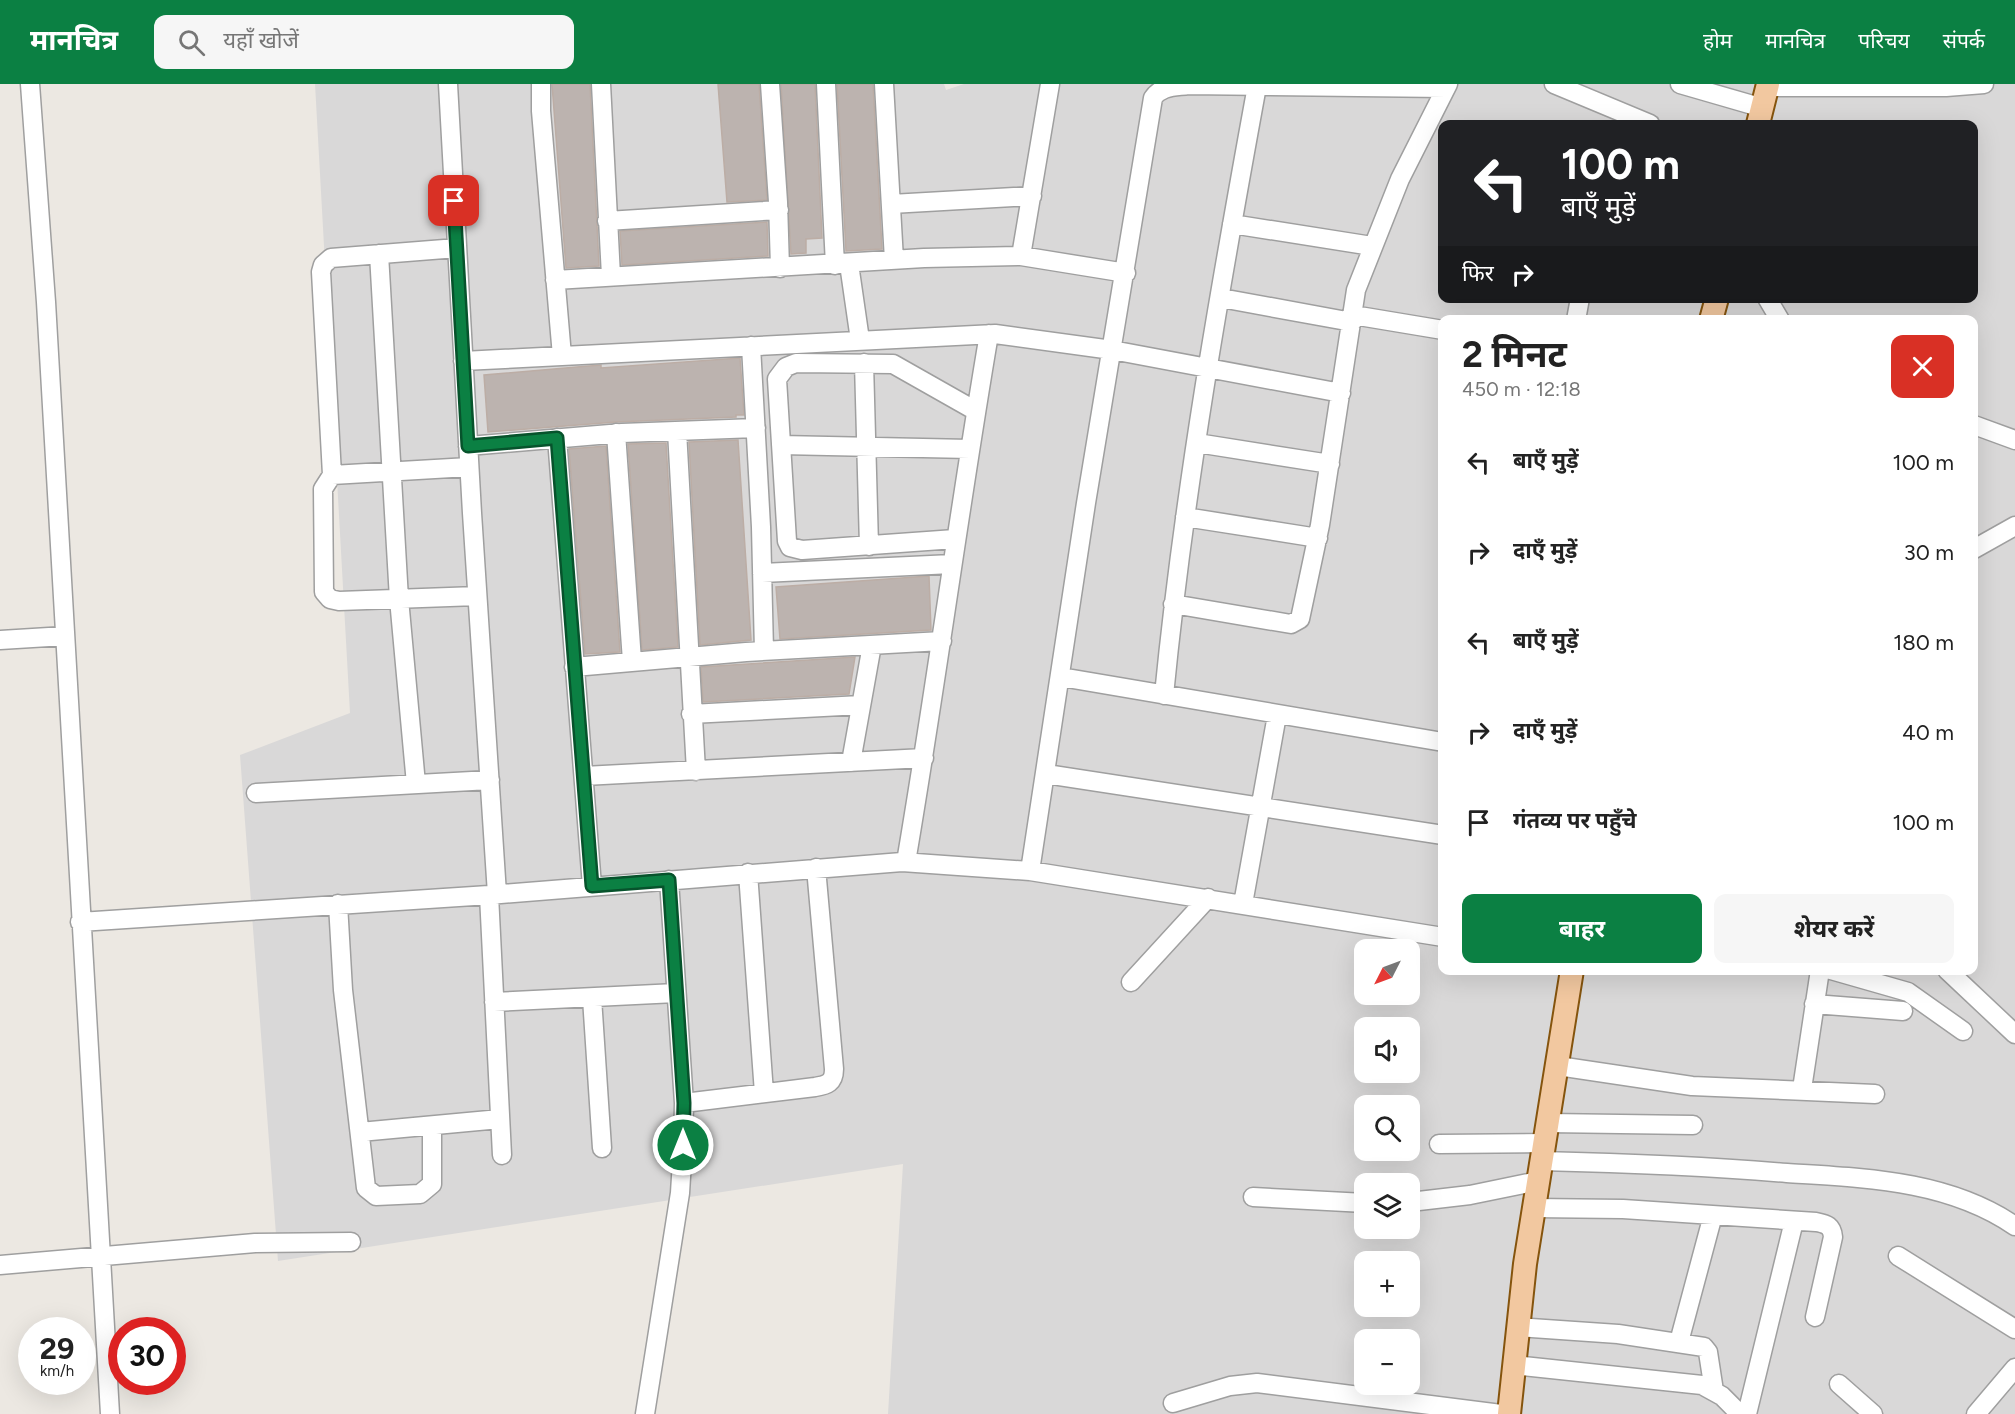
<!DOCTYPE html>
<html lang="hi">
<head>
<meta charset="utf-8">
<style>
  body { margin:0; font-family:Figtree,"Noto Sans Devanagari",sans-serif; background:#f6f6f6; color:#222; height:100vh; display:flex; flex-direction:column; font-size:22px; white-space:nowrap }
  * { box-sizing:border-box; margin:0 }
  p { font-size:20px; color:#767676 }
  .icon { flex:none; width:33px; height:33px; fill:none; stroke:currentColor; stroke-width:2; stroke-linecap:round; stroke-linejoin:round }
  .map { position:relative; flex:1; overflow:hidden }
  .details { position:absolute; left:1438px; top:231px; width:540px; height:660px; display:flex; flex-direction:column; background:#fff; border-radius:12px; box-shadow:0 6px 24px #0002 }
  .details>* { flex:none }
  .guide { position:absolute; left:1438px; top:36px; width:540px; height:183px; border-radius:12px; box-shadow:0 6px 24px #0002; background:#202124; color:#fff; overflow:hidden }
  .needle { width:39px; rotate:228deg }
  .fabs { position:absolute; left:1354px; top:855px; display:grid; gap:12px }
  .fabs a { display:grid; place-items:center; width:66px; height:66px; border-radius:12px; background:#fff; box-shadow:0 6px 24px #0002; font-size:30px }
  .speed { position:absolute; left:18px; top:1233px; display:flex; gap:12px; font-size:30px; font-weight:700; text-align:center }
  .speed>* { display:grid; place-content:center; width:78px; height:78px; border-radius:50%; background:#fff; box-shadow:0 6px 24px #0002; line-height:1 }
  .speed small { font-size:15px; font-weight:400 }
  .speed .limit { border:9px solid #d22; background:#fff; color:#111 }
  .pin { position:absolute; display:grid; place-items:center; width:51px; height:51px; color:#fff; margin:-26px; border-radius:12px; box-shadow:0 3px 9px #0006 }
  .me { position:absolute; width:66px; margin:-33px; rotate:0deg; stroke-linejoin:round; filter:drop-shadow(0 0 4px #0008) }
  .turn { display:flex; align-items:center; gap:21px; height:126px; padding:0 24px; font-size:27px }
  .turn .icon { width:78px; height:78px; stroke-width:2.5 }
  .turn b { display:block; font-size:42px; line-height:51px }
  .then { display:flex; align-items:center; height:57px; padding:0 24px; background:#0003; gap:12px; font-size:22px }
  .round { display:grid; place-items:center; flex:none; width:63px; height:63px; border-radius:12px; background:#f6f6f6 }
  .headline { display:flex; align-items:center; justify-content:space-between; height:102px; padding:0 24px }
  h1 { font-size:36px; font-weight:700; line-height:45px }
  .button { display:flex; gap:12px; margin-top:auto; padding:12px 24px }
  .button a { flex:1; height:69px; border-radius:12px; background:#0b8043; color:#fff; font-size:24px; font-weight:700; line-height:69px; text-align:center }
  .button a+a { background:#f6f6f6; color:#222 }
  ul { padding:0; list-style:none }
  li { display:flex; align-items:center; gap:18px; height:90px; padding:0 24px }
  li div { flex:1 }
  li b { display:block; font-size:22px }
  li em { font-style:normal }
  header { display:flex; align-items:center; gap:36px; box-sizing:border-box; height:84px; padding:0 30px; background:#0b8043; color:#fff }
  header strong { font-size:28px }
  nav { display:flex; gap:33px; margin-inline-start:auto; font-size:21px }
  .search { width:420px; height:54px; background:#f6f6f6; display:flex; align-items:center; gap:15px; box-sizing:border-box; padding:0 21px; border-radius:12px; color:#767676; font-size:22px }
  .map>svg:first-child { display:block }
  .residential { fill:#d9d8d8; fill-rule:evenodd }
  .building { fill:#bcb3af; stroke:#bcada5; stroke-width:1.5 }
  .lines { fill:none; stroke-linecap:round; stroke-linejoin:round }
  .minor-casing { stroke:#9f9f9f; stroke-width:21 }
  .major-casing { stroke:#85540d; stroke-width:26 }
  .minor { stroke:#fff; stroke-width:18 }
  .major { stroke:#f2c8a0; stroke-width:22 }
  .route-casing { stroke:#07532c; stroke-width:15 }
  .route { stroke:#0b8043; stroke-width:10 }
</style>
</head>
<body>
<header>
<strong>मानचित्र</strong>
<div class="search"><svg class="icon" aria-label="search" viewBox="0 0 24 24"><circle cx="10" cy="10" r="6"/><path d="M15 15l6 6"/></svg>यहाँ खोजें</div>
<nav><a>होम</a><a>मानचित्र</a><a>परिचय</a><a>संपर्क</a></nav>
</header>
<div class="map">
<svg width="2015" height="1330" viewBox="0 0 2015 1330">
  <rect width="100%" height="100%" fill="#ece8e2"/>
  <path class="residential" d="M315,0H944L946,6L964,0H2015V1330H888L903,1080L278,1177L240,671L350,629ZM1443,40H1974V214H1443ZM1443,236H1974V886H1443ZM1365,866H1410V910H1365ZM1365,944H1410V988H1365ZM1365,1022H1410V1066H1365ZM1365,1100H1410V1144H1365ZM1365,1178H1410V1222H1365ZM1365,1256H1410V1300H1365Z"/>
  <path class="building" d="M552,0H590L599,182L566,184Z
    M718,0H759L767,116L727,118Z
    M781,0H815L822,154L806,155V169L791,170Z
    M837,0H873L882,165L846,167Z
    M767,138L768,172L622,181L620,147Z
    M740,274L744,331H736V333L616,338L488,348L484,291L577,283L601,281V284Z
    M738,356L751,556L700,561L689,358Z
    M666,359L678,563L642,566L628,360Z
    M606,362L620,568L585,570L569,365Z
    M929,492L931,546L780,555L776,503Z
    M855,573L849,610L703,618L701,583Z"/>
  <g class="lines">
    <g class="minor-casing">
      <path id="minor" d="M30,0L46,218L110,1330
        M448,0L472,429L497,810
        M541,0V27L562,272
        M601,0L611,192
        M770,0L778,118L780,184
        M826,0L835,181
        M884,0L894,176
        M1050,0L1021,172L1126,189
        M1554,0L1650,40
        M1680,0L1763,24
        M1767,3H1946V0
        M1946,3L1984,0
        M891,120L1032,112
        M607,137L779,126
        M1232,140L1372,162
        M379,170L399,515L416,700
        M849,180L860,256
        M555,196L924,174L1021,172
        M1221,214L1352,238
        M1767,214L1780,236
        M1353,231L1443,246
        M1576,236L1580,214
        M751,262L761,443L764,567
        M463,277L995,250L1112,266L1341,309
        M864,279L869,462
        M1974,341L2015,356
        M677,347L696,687
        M616,349L632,577
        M557,354L592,802
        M1197,359L1330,380
        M781,361L970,365
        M468,362L622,349L756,344
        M469,383L332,391L323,405L324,508L330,515L339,517L477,512
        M332,391L321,188L323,181L331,174L457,164
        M1185,433L1318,454
        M955,455L802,466L790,463L787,457L777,295L786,283L796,279L893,280L976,327
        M1974,465L2015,442
        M762,489L952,480
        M1173,520L1291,540L1300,535L1320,441L1356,206L1400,95L1448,0
        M0,556L65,552
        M574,583L746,568L942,557
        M1061,593L1443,658
        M1164,611C1184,407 1220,204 1257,2
        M691,630L861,621
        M851,678L872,561
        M1046,690L1443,751
        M584,692L924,674
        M256,709L490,696
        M906,778C936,602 959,426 989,250
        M1030,787L1086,419L1153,14C1161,2 1174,3 1188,1L1446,4
        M748,789L764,1009
        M489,811L502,1071
        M338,820L343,906L366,1104L376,1112L420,1110L432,1100V1042
        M1243,820L1277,631
        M80,838L489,811L902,778L1030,787L1443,853
        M1831,886L1908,908L1963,947
        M1947,886L2015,950
        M1131,898L1208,814
        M592,914L602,1064
        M494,918L676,909
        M1814,920L1903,927
        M1558,982L1692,1002L1875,1010
        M1802,1005L1820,886
        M684,1019L815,1003C827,1001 834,999 834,985L816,784
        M1548,1039L1693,1041
        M360,1048L500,1035
        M1439,1060L1544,1059
        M1541,1077C1623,1079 1705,1082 1787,1089C1865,1094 1948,1096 2015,1142
        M1253,1113L1365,1119
        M1410,1118L1470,1111L1538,1097
        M1533,1124L1623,1125L1816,1138C1827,1140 1832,1142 1833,1153L1815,1233
        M1898,1172L2015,1245
        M0,1181L255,1159L351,1158
        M1518,1243L1618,1250L1704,1263L1708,1268L1714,1307
        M1679,1258L1713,1131
        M1513,1281L1702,1301L1722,1312L1740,1330
        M1839,1300L1873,1330
        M1173,1319L1230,1302L1257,1299L1501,1330
        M645,1330L680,1109L683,1061L684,1019L669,796
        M1747,1330L1794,1137
        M1976,1330L2015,1284"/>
    </g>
    <g class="major-casing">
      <path id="major" d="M1758,40L1768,0
        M1711,236L1717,214
        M1509,1330L1525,1180L1572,886"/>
    </g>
    <use href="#minor" class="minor"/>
    <use href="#major" class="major"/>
  </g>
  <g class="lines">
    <g class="route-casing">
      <path id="route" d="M454,117L468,362L557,354L592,802L669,796L684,1019L683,1061"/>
    </g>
    <use href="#route" class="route"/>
  </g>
</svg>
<div class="fabs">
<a><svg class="needle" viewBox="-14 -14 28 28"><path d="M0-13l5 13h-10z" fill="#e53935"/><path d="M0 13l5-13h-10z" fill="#767676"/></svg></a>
<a><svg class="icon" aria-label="sound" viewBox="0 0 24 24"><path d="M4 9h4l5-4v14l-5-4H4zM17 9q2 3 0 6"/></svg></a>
<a><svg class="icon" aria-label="search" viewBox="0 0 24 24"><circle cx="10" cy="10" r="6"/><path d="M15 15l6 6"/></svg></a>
<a><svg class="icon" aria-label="layers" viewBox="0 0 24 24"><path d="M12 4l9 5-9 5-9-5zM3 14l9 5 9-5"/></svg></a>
<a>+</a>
<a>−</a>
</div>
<div class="speed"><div>29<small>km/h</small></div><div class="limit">30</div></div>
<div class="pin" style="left:454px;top:117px;background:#d93025"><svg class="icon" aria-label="arrive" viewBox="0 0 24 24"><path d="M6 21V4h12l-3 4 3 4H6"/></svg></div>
<svg class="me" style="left:683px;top:1061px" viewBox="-20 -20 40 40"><circle r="17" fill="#0b8043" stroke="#fff" stroke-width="3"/><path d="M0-11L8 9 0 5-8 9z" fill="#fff"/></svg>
<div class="guide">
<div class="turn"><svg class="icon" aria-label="left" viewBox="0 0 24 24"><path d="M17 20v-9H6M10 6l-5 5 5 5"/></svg><div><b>100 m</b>बाएँ मुड़ें</div></div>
<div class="then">फिर<svg class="icon" aria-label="right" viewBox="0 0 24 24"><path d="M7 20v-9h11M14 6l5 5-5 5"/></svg></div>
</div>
<section class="details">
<div class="headline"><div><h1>2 मिनट</h1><p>450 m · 12:18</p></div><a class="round" style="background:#d93025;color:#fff"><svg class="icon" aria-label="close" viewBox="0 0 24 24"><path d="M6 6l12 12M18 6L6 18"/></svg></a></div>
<ul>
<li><svg class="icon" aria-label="left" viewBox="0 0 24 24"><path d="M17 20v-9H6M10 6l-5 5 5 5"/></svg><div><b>बाएँ मुड़ें</b></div><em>100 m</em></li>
<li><svg class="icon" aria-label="right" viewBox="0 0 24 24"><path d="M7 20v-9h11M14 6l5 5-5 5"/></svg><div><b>दाएँ मुड़ें</b></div><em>30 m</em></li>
<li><svg class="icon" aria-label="left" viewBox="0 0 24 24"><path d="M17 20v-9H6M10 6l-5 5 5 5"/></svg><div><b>बाएँ मुड़ें</b></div><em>180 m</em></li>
<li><svg class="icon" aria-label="right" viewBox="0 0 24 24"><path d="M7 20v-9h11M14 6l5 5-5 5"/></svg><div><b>दाएँ मुड़ें</b></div><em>40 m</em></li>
<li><svg class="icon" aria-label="arrive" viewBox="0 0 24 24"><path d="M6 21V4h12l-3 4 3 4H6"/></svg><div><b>गंतव्य पर पहुँचे</b></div><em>100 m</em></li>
</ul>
<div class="button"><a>बाहर</a><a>शेयर करें</a></div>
</section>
</div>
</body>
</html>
